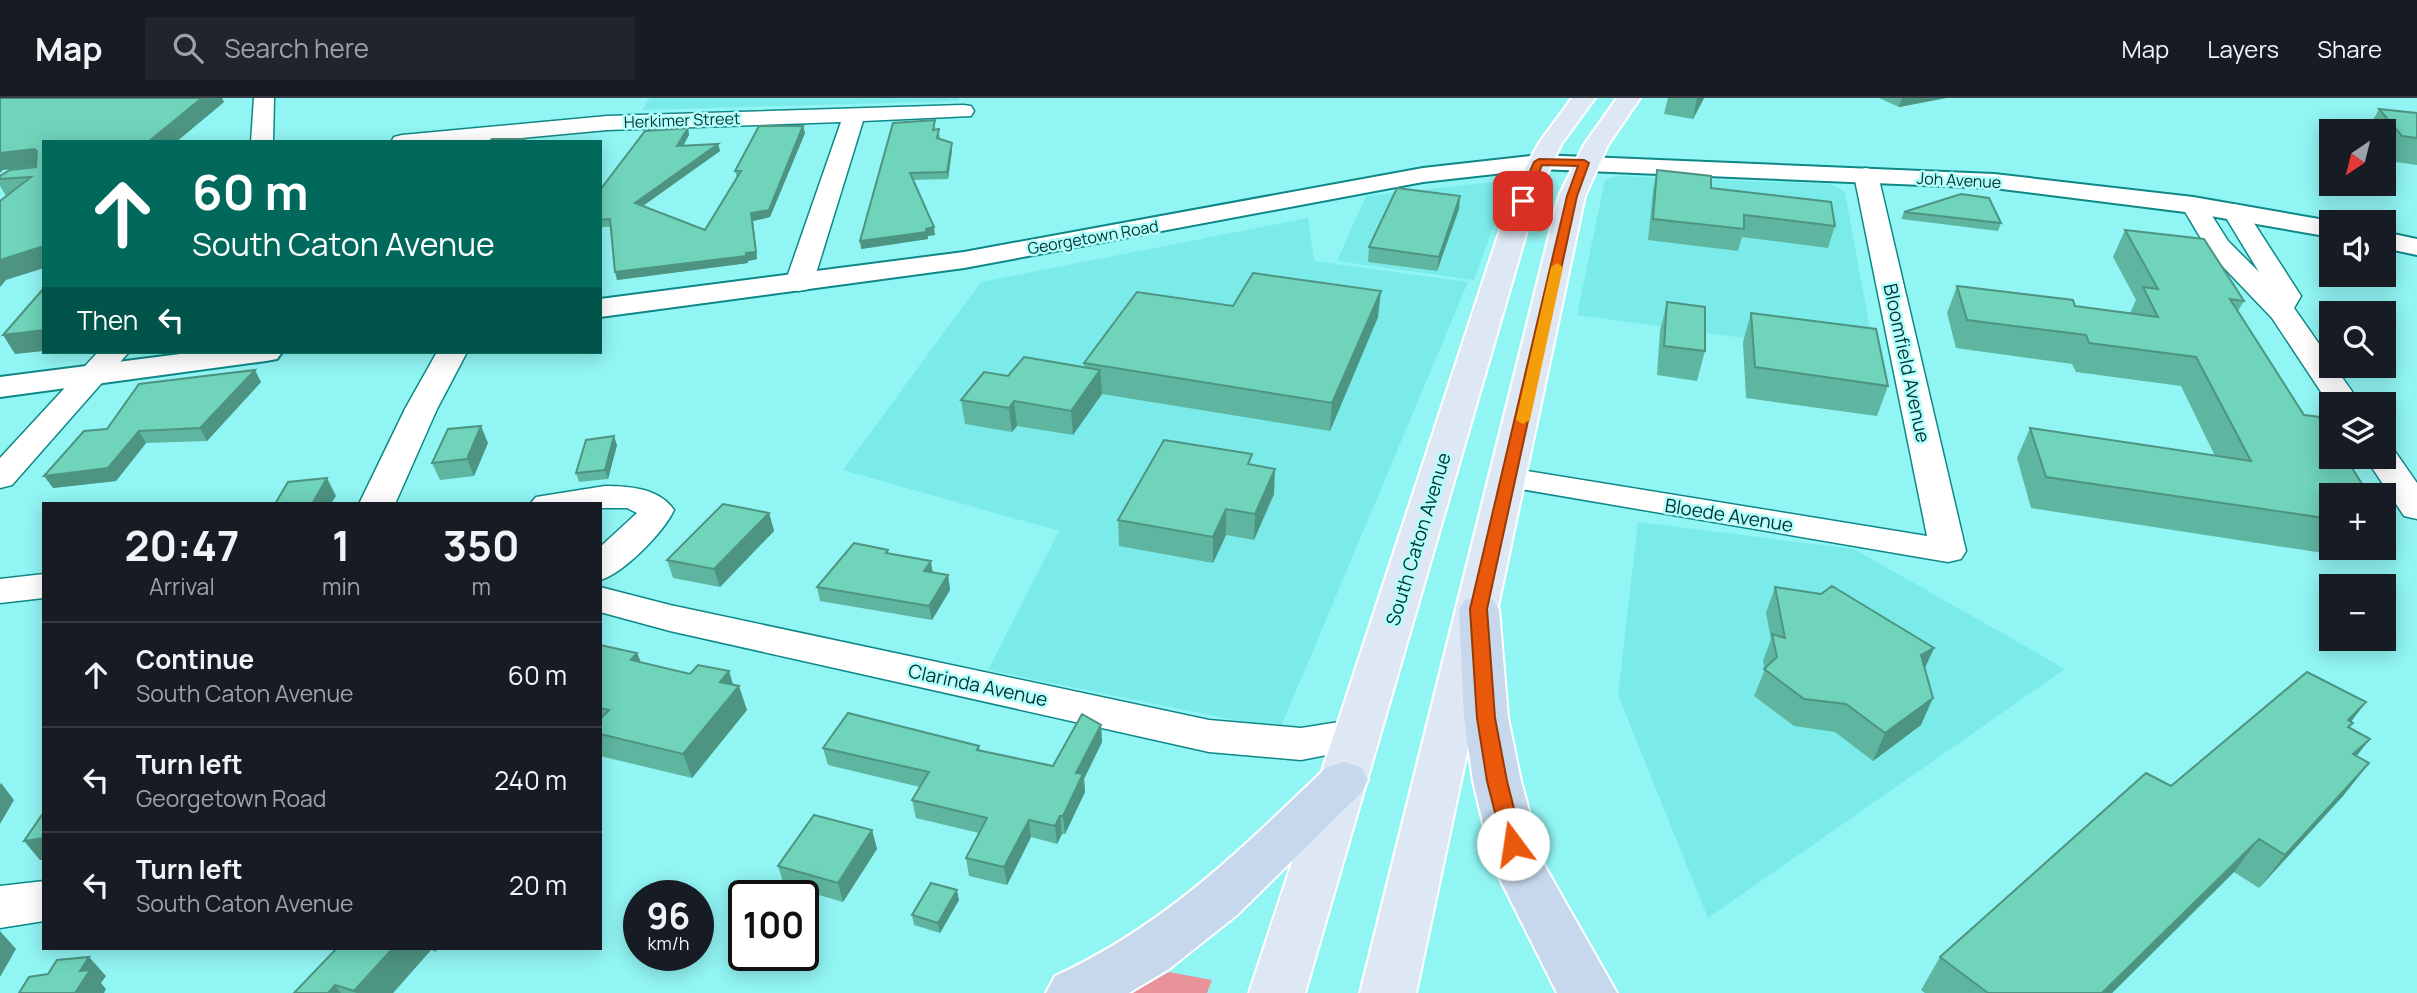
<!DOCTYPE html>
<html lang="en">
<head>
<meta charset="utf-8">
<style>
  body { margin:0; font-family:Manrope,sans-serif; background:#20242c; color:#f1f3f6; height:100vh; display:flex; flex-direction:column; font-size:26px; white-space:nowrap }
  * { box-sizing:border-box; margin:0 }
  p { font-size:23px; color:#9ea1a6 }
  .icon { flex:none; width:38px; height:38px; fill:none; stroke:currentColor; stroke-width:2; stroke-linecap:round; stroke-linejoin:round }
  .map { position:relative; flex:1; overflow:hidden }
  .sheet { position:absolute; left:42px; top:404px; width:560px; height:448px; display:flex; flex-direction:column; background:#171b24; border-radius:0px; box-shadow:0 4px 18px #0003 }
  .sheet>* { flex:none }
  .guide { position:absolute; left:42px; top:42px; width:560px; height:214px; border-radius:0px; box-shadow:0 4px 18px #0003; background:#00695c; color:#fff; overflow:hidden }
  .needle { width:46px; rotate:215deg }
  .fabs { position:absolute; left:2319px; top:21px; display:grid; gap:14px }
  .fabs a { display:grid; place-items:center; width:77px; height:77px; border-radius:0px; background:#171b24; box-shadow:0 4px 18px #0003; font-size:35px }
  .speed { position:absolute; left:623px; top:782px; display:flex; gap:14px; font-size:35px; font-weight:700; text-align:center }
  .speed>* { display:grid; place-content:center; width:91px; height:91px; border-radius:50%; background:#171b24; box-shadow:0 4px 18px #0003; line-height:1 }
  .speed small { font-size:18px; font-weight:400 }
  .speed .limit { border:4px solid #111; border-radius:10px; background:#fff; color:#111 }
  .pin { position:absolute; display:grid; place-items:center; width:60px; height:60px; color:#fff; margin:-30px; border-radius:14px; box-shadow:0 4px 10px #0006 }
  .me { position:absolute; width:77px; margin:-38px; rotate:346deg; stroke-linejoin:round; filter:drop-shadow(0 0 5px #0008) }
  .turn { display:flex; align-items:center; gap:24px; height:147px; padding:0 35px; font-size:32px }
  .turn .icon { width:91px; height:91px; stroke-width:2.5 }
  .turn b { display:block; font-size:49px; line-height:60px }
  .then { display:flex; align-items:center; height:66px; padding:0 35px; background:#0003; gap:14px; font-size:26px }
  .eta { display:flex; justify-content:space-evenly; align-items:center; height:119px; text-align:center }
  .eta b { font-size:42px; font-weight:700; line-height:49px }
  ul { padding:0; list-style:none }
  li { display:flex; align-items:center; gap:21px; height:105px; padding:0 35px; border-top:2px solid #363941 }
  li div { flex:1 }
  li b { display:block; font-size:26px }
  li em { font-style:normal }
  header { display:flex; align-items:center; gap:42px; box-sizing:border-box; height:98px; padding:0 35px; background:#171b24; border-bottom:2px solid #363941 }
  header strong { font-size:33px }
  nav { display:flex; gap:38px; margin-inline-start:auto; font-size:24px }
  .search { width:490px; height:63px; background:#20242c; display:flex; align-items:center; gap:18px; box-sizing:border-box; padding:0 24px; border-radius:0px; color:#9ea1a6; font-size:26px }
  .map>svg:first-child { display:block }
  .built { fill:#7aebe9 }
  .forest { fill:#e8939a }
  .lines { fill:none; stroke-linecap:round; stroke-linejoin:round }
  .minor-casing { stroke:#0e8887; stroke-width:3 }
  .tertiary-casing { stroke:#0e8887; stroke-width:4 }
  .primary-casing { stroke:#fff; stroke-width:4 }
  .motorway-casing { stroke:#fff; stroke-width:4 }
  .minor { fill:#fff; fill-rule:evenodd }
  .tertiary { fill:#fff; fill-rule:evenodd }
  .primary { fill:#dde8f4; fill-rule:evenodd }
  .motorway { fill:#c7d8ed; fill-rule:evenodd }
  .wall { fill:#5fb6a0 }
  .shaded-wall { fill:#4e9482 }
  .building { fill:#6fd4ba; stroke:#4e9482; stroke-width:2 }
  .route { fill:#ea580c; stroke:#983908; stroke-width:2 }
  .slow { fill:#f59e0b }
  .labels { text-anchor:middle; stroke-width:5; stroke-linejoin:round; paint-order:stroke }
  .far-street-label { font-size:16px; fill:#033232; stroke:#b1fffd }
  .street-label { font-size:19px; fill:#033232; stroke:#b1fffd }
</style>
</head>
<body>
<header>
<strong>Map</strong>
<div class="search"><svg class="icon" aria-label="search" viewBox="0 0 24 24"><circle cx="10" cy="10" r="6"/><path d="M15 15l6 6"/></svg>Search here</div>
<nav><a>Map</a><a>Layers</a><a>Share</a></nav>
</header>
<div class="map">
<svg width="2417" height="895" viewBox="0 0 2417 895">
  <rect width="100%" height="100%" fill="#91f5f4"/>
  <path class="built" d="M650,0H959L958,3L642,12Z
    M1619,78L1829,86L1841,91L1845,95L1875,258L1577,217L1605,82Z
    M1510,82L1474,182L1337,163L1366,98Z
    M1308,120L1314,163L1468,184L1280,631L988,572L1059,433L843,372L981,184Z
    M1638,424L1854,451L2065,571L1708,820L1618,597Z"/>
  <path class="forest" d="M1169,874L1212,882L1207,895H1131Z"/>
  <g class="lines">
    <g class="minor-casing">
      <path id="minor" d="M254,0H274L273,44H251Z
        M963,7L971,8L974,13L971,18L863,23L813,185L809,191L799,193L789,191L785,185L841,24L607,32L477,44H391L394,39L402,37L607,18Z
        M1866,70L1874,72L1878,77L1966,453L1961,461L1948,464L1497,387L1492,380L1497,373L1509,370L1927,438L1854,77L1858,72Z
        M2193,100L2202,102L2228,143L2259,174L2222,113L2225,108L2234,106L2243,108L2301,198L2294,210L2331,263V268H2334L2361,306H2331V309L2272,220L2209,154L2181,107L2184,102Z
        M98,254H129L12,387L0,390V360Z
        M437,254H467L437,311L395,406H359L405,311Z
        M2384,349L2394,352L2417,385V421L2404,418L2365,359H2384Z
        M605,388C629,388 659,390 674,412C664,434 623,476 600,482V449L637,415L627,410H600V406H530L536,399Z
        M44,476V500L0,505V481Z
        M600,489L670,507L1209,622L1301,630L1358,621L1373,626L1380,637L1373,648L1301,662L1209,654L670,533L600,514Z
        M44,783V823L0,830V788Z"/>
    </g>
    <g class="tertiary-casing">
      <path id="tertiary" d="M1539,57L1994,76L2193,99L2336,124H2331V139L2193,115L1994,90L1539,71L1423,84L964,170L600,219V201L964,154L1423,70Z
        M2384,134L2417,141V157L2384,150Z
        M196,254H282L277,261L266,263L0,299V279Z"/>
    </g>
    <g class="primary-casing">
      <path id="primary" d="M1572,0H1595L1562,45L1538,95L1305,895H1249L1512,95L1539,45Z
        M1617,0H1640L1608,47L1585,98L1416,895H1360L1559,98L1584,47Z"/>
    </g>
    <g class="motorway-casing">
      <path id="motorway" d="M1479,498L1493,502L1499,511L1508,620L1521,683L1543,765L1617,895H1557L1493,767L1473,683L1464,620L1459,511L1465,502Z
        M1344,664L1361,669L1368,682L1361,695L1237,817L1169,871L1129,895H1046L1055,878C1166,827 1240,752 1327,669Z"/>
    </g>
    <use href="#minor" class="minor"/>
    <use href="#tertiary" class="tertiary"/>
    <use href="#primary" class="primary"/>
    <use href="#motorway" class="motorway"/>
  </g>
  <path class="wall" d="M0,0L224,4L176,44H44L6,182V98L0,88V78L36,68L3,72Z
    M1668,0H1704L1693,21L1664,16Z
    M1879,0H1946L1899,9Z
    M2379,11L2417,15V67L2388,63L2384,57V33H2367Z
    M803,28L805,35L770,119L753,123L757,161L748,163V165L617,182L611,129H600V92L688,30L689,37L683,48L718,46L720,53L643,108L705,132L737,80L735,73Z
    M936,28L935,32L940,38L939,41L952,45V52L948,81L913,82L935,137L928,138V141L861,151Z
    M1657,72L1711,90L1835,128L1828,150L1742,139L1738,153L1648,142L1653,93Z
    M1459,111L1437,173L1368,164L1369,149Z
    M1904,114L2001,125L1998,133L1901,121Z
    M2125,132L2244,203L2238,213L2331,397V450H2377L2368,462L2031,410L2017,360L2030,330L2215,358L2181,288L2076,274L2072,266L1956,250L1947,215L1957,188L2075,208L2130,215L2136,202L2113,159Z
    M1667,204L1705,253L1697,283L1657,277L1660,233Z
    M1233,208L1378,219L1330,333L1102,296L1073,337L1017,328L1012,334L965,326L961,302L1008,278L1084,269V265Z
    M1751,215L1888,288L1877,318L1746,300L1743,244Z
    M261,284L207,343L146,345L116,383L53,390L107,331Z
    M488,345L474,378L440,382L432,365Z
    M617,347L608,381L579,384L576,375Z
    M1252,367L1274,396L1254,442L1226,437L1213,465L1119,448L1118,422Z
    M769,415L774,433L720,489L673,480L667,462Z
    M2384,420L2390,430L2384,440Z
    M889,455L933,474L948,477L950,492L932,522L820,503L817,489Z
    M1775,489L1934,550L1925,570L1921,627L1873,663L1835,634L1794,628L1754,598L1765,571L1763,563L1771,541L1766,515Z
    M600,547L637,555L641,564L690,576L729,573L733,587L747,612L692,680L600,658Z
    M2366,604L2351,623L2353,625L2349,630L2356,658L2369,665L2343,698L2259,790L2234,774L2112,895H1925L1921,892L1940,859L2171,688Z
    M1101,627L1102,644L1084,681L1085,694L1065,736H1062L1057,746L1031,739L1007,787L969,778L966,760L979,735L916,720L912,702L920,689L828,667L823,650L979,648L980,653L1053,668Z
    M872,732L877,751L843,804L784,787L778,768Z
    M959,802L940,835L914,827L912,817Z
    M337,850H439L436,854L431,852L393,895H294Z"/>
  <path class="shaded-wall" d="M202,0H222L224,4L176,44H148Z
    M1697,0H1704L1693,21Z
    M1902,0H1946L1899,9Z
    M803,28L805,35L770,119L753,123L757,161L748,163V165L617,182L615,174L746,155L751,115Z
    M688,30L689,37L679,55L677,48Z
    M952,45V52L948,81L947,74Z
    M718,46L720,53L637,112L635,105Z
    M34,51L44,67L3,72L0,75V55Z
    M1460,98L1459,111L1437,173L1439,159Z
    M934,129L935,137L928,138V141L861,151L860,143Z
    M44,148V170L6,182L0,189V162Z
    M1381,193L1378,219L1330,333L1332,305Z
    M44,232V253L15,256L3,237Z
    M255,272L261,284L207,343L200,330Z
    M1100,272L1102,296L1073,337L1071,313Z
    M1014,303L1017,328L1012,334L1009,310Z
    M481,328L488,345L474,378L467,361Z
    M139,333L146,345L116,383L53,390L44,378Z
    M614,338L617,347L608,381L605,372Z
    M1275,371L1274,396L1254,442L1255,416Z
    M327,380L336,398L331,406H312Z
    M1226,411V437L1213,465V439Z
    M769,415L774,433L720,489L714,471Z
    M931,463L933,477L924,473Z
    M948,477L950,492L932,522L929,508Z
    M1934,550L1922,576L1921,557Z
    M637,555L646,579L631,562Z
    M729,573L735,593L739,588L747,612L692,680L683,656L720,584Z
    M1933,600L1921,627L1873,663L1885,635Z
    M2366,604L2341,637L2348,622Z
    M1101,627L1102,644L1084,681L1085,694L1065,736L1063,718L1076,675Z
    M2370,641L2344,674L2353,656Z
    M2369,665L2343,698L2259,790L2285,757Z
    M1,685L14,702L0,726V687Z
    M1060,718L1062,736L1057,746L1055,728Z
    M1029,722L1031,739L1007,787L1004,769Z
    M872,732L877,751L843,804L838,785Z
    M44,740V762H40L24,743Z
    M2259,741L2234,774L2112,895H2102Z
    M957,792L959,802L940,835L938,825Z
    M0,833L16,851L0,879Z
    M393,850H430L431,852L393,895H356L354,893Z
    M89,859L106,878L101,885L106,891L104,895H75L80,873Z
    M335,887L341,895H328Z"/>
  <path class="building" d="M0,0H202L148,44H44V148L0,162V103L31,79L0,81V78L10,72L36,69L37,53L34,51L0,55Z
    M2379,11L2417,15V40L2402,38Z
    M935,22L933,32L939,31L937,40L952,45L947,74L910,75L934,129L926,131L927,134L860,143L893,25Z
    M759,28H803L769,112L751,115L756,154L746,155V158L615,174L610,121L600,122V92L645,33L688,30L677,48L718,46L635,105L705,132L741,73H735Z
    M492,41H525L523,44H489Z
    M1657,72L1711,78V90L1831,104L1835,128L1744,117V131L1653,121Z
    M1397,90L1460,98L1439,159L1369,149Z
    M1961,96L1989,100L2001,125L1904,114Z
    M2125,132L2204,141L2244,203L2230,201L2304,317L2320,319L2331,337V359H2345L2369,397H2331V421L2046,379L2030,330L2251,363L2196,259L2089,245L2086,237L1967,222L1957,188L2073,202L2075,208L2158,219L2143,189L2158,191Z
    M1253,175L1381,193L1332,305L1084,265L1137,194L1233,208Z
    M44,190V232L3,237Z
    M1667,204L1705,209V253L1664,248Z
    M1751,215L1876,231L1888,288L1755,269Z
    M1024,259L1100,272L1071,313L1014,303L1009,310L961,302L984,274L1008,278Z
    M255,272L200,330L139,333L108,370L44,378L84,333L107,331L139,286Z
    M481,328L467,361L432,365L448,331Z
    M614,338L605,372L576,375L586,342Z
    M1164,342L1252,356L1248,366L1275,371L1255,416L1226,411L1213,439L1118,422Z
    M327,380L312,406H275L288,384Z
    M723,406L769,415L714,471L667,462Z
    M2384,420L2390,430L2384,429Z
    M854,445L888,452L886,455L931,463L924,473L948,477L929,508L817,489Z
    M1832,488L1934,550L1921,557L1933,600L1885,635L1846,606L1804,601L1764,571L1777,559L1772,536L1785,540L1775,489L1821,496Z
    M600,547L637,555L631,562L690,576L698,567L729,573L720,584L739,588L683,656L600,636V621L609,612L600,610Z
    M2307,574L2366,604L2348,622L2353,625L2348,629L2370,641L2353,656L2369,665L2285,757L2259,741L2102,895H1988L1940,859L2146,675L2171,688Z
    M848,615L979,648L977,652L1053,668L1082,616L1101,627L1076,675L1083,676L1063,718H1060L1055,728L1029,722L1004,769L966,760L987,720L912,702L929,674L823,650Z
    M44,714V740L24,743Z
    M814,717L872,732L838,785L778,768Z
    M931,785L957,792L938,825L912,817Z
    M337,850H393L354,893L335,887L328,895H294Z
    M89,859L80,873L90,872L75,895H19L29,879L48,876L57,862Z"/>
  <path class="route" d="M1539,61L1584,62L1589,65L1577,98L1487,511L1495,620L1507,683L1523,746L1520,752L1513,754L1506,752L1503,746L1487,683L1477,620L1470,511L1567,98L1578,68L1542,67L1528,103L1519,105L1517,103L1534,64Z"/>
  <path class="slow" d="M1557,165L1563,169L1530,322L1523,326L1516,322L1551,169Z"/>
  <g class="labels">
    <g class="far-street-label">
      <text transform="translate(682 22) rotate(-2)" y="6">Herkimer Street</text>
      <text transform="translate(1959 82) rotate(3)" y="6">Joh Avenue</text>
      <text transform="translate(1093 139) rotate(-10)" y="6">Georgetown Road</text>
    </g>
    <g class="street-label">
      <text transform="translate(1907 265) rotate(78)" y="7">Bloomfield Avenue</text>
      <text transform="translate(1729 417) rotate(9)" y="7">Bloede Avenue</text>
      <text transform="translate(1418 441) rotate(-73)" y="7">South Caton Avenue</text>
      <text transform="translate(978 587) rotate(12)" y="7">Clarinda Avenue</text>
    </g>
  </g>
</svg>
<div class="fabs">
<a><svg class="needle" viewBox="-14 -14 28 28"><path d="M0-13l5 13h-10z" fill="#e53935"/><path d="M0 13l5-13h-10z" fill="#9ea1a6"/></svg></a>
<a><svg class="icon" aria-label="sound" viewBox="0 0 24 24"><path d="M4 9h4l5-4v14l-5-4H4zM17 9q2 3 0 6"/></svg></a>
<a><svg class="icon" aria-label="search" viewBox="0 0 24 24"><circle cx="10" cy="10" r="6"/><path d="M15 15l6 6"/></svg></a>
<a><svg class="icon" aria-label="layers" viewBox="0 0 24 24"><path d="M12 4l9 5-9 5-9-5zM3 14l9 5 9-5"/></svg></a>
<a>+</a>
<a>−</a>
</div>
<div class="speed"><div>96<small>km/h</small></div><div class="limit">100</div></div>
<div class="pin" style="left:1523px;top:103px;background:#d93025"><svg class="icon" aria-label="arrive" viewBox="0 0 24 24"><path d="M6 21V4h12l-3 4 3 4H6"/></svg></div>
<svg class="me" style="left:1513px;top:746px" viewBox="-20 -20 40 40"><circle r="19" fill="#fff"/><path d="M0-13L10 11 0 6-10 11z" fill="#ea580c"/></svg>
<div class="guide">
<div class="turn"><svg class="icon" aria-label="ahead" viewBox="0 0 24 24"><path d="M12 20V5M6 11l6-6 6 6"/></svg><div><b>60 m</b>South Caton Avenue</div></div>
<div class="then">Then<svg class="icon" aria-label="left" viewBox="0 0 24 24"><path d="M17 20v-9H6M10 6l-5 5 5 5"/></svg></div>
</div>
<section class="sheet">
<div class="eta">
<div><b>20:47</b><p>Arrival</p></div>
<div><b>1</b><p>min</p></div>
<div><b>350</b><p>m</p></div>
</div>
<ul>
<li><svg class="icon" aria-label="ahead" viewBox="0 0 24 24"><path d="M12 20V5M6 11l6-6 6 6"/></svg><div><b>Continue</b><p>South Caton Avenue</p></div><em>60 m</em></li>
<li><svg class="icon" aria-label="left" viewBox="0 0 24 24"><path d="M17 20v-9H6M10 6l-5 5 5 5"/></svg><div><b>Turn left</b><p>Georgetown Road</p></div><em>240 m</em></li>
<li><svg class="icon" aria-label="left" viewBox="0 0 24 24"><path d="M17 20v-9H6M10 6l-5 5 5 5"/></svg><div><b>Turn left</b><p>South Caton Avenue</p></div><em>20 m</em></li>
</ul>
</section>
</div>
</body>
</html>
